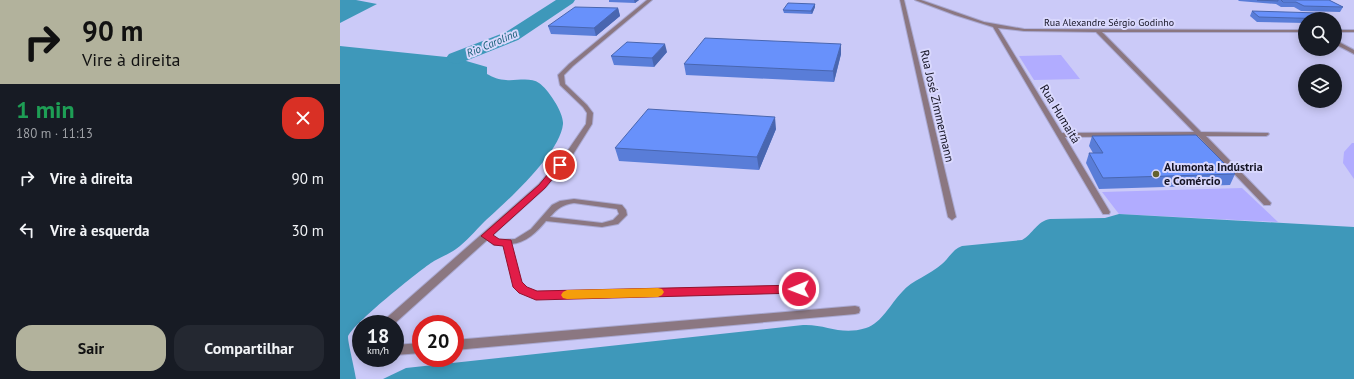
<!DOCTYPE html>
<html lang="pt">
<head>
<meta charset="utf-8">
<style>
  body { margin:0; font-family:"PT Sans",sans-serif; background:#242831; color:#f1f3f6; height:100vh; display:flex; flex-direction:column; font-size:15px; white-space:nowrap }
  * { box-sizing:border-box; margin:0 }
  p { font-size:13px; color:#9ea1a6 }
  .icon { flex:none; width:22px; height:22px; fill:none; stroke:currentColor; stroke-width:2; stroke-linecap:round; stroke-linejoin:round }
  .map { position:relative; flex:1; overflow:hidden }
  .panel { display:flex; flex-direction:column; background:#171b24; width:340px }
  .panel>* { flex:none }
  .top-card { background:#b2b29c; color:#111; overflow:hidden }
  .controls { position:absolute; left:958px; top:12px; display:grid; gap:8px }
  .controls a { display:grid; place-items:center; width:44px; height:44px; border-radius:50%; background:#171b24; box-shadow:0 2px 10px #0003; font-size:20px }
  .speed { position:absolute; left:12px; top:315px; display:flex; gap:8px; font-size:20px; font-weight:700; text-align:center }
  .speed>* { display:grid; place-content:center; width:52px; height:52px; border-radius:50%; background:#171b24; box-shadow:0 2px 10px #0003; line-height:1 }
  .speed small { font-size:10px; font-weight:400 }
  .speed .limit { border:6px solid #d22; background:#fff; color:#111 }
  .pin { position:absolute; display:grid; place-items:center; width:34px; height:34px; color:#fff; margin:-17px; border:2px solid #fff; border-radius:50%; box-shadow:0 1px 4px #0007 }
  .me { position:absolute; width:44px; margin:-22px; rotate:269deg; stroke-linejoin:round; filter:drop-shadow(0 0 3px #0008) }
  .turn { display:flex; align-items:center; gap:14px; height:84px; padding:0 16px; font-size:18px }
  .turn .icon { width:52px; height:52px; stroke-width:2.5 }
  .turn b { display:block; font-size:28px; line-height:34px }
  .round { display:grid; place-items:center; flex:none; width:42px; height:42px; border-radius:16px; background:#242831 }
  .headline { display:flex; align-items:center; justify-content:space-between; height:68px; padding:0 16px }
  h1 { font-size:24px; font-weight:700; line-height:30px; color:#1e9e55 }
  .action { display:flex; gap:8px; margin-top:auto; padding:8px 16px }
  .action a { flex:1; height:46px; border-radius:16px; background:#b2b29c; color:#111; font-size:16px; font-weight:700; line-height:46px; text-align:center }
  .action a+a { background:#242831; color:#f1f3f6 }
  ul { padding:0; list-style:none }
  li { display:flex; align-items:center; gap:12px; height:52px; padding:0 16px }
  li div { flex:1 }
  li b { display:block; font-size:15px }
  li em { font-style:normal }
  main { display:flex; flex:1; min-height:0 }
  .map>svg:first-child { display:block }
  .green { fill:#b1acff }
  .water { fill:#3e98ba }
  .lines { fill:none; stroke-linecap:round; stroke-linejoin:round }
  .river { fill:#3e98ba; fill-rule:evenodd }
  .service-casing { stroke:#aaa9d2; stroke-width:2 }
  .minor-casing { stroke:#aaa9d2; stroke-width:2 }
  .service { fill:#8b7781; fill-rule:evenodd }
  .minor { fill:#8b7781; fill-rule:evenodd }
  .wall { fill:#597dd8 }
  .shaded-wall { fill:#4966b0 }
  .building { fill:#6891fb; stroke:#4966b0 }
  .route { fill:#e11d48; stroke:#92132f }
  .slow { fill:#f59e0b }
  .poi-dot { fill:#64622f; stroke:#d9d8fd; stroke-width:1.5 }
  .labels { text-anchor:middle; stroke-width:4; stroke-linejoin:round; paint-order:stroke }
  .far-street-label { font-size:10px; fill:#151424; stroke:#d9d8fd }
  .far-water-label { font-size:11px; font-style:italic; fill:#155d75; stroke:#d9d8fd }
  .street-label { font-size:12px; fill:#151424; stroke:#d9d8fd }
  .poi-label { font-size:12px; font-weight:bold; fill:#151424; stroke:#d9d8fd; text-anchor:start }
</style>
</head>
<body>
<main>
<section class="panel">
<div class="top-card">
<div class="turn"><svg class="icon" aria-label="right" viewBox="0 0 24 24"><path d="M7 20v-9h11M14 6l5 5-5 5"/></svg><div><b>90 m</b>Vire à direita</div></div>
</div>
<div class="headline"><div><h1>1 min</h1><p>180 m · 11:13</p></div><a class="round" style="background:#d93025;color:#fff"><svg class="icon" aria-label="close" viewBox="0 0 24 24"><path d="M6 6l12 12M18 6L6 18"/></svg></a></div>
<ul>
<li><svg class="icon" aria-label="right" viewBox="0 0 24 24"><path d="M7 20v-9h11M14 6l5 5-5 5"/></svg><div><b>Vire à direita</b></div><em>90 m</em></li>
<li><svg class="icon" aria-label="left" viewBox="0 0 24 24"><path d="M17 20v-9H6M10 6l-5 5 5 5"/></svg><div><b>Vire à esquerda</b></div><em>30 m</em></li>
</ul>
<div class="action"><a>Sair</a><a>Compartilhar</a></div>
</section>
<div class="map">
<svg width="1014" height="379" viewBox="0 0 1014 379">
  <rect width="100%" height="100%" fill="#cbcaf8"/>
  <path class="green" d="M721,55L740,79L694,80L679,56Z
    M1012,143H1014V179L1003,163L1004,152Z
    M902,188L938,222L779,214L762,192Z"/>
  <path class="water" d="M0,0H16L37,4L0,23Z
    M0,46L116,58L147,67V74C152,77 160,80 166,80C176,81 191,77 199,83C208,89 224,113 223,124C220,154 166,202 144,222C135,231 126,242 116,249C109,254 101,257 94,261C81,269 10,326 8,337C8,343 15,371 16,379H0Z
    M779,214L1014,227V379H43L66,368L463,325C487,324 500,336 526,328C542,323 551,303 562,292C572,280 590,275 602,264C609,258 613,249 622,246L682,240C693,234 697,221 710,219L765,218Z"/>
  <g class="lines">
    <path class="river" d="M216,0H235L233,3L178,40L123,62L116,64L109,62L106,58L109,54L166,32Z"/>
    <g class="service-casing">
      <path id="service" d="M234,199L282,205L286,210L287,215L278,224L262,227L206,221C197,232 186,243 171,244L181,283L186,288L197,292L459,286L462,287L463,289L462,291L459,292L196,298L180,292L174,286L164,245H154L142,236L143,234L146,233L158,240L175,239L191,229L212,205L220,201ZM234,203L277,209L279,214L273,220L262,223L210,217C218,208 222,205 234,203Z"/>
    </g>
    <g class="minor-casing">
      <path id="minor" d="M307,0H312L233,66L224,75L225,84L247,105L253,113L252,124L232,156L205,188L54,324H42L43,321L199,184L226,153L246,124L247,113L243,107L220,85L218,75L229,64Z
        M560,0H564L616,217L612,220L608,217Z
        M575,0H581L644,22L684,29L965,30V32H762L861,132L928,133L929,134L928,135L926,136H866L931,203L930,205H924L858,136L725,137L770,212L769,214H763L653,27L615,15ZM658,28L684,31L756,32L854,132L722,133Z
        M995,30H1014V32H995Z
        M995,40L1014,50V54L995,44Z
        M515,306L519,307L520,310L519,313L515,314L115,350V340Z
        M81,343V353L55,355V345Z"/>
    </g>
    <use href="#service" class="service"/>
    <use href="#minor" class="minor"/>
  </g>
  <path class="wall" d="M269,0H299L295,3L269,2Z
    M898,0H989L1003,7L1000,12L961,11L954,7H941L936,4L899,1Z
    M475,4V7L472,14L444,13L443,10Z
    M278,8L280,16L256,36L211,34L208,26Z
    M912,11L990,19H965V23L917,22L910,16Z
    M501,44V54L494,82L346,75L344,64Z
    M327,52L314,67L274,65L271,56Z
    M436,129L419,170L279,161L275,148Z
    M752,136L895,174L890,185L759,189L746,163L749,153H753L749,146Z"/>
  <path class="shaded-wall" d="M294,0H299L295,3Z
    M475,4V7L472,14L471,11Z
    M278,8L280,16L256,36L254,28Z
    M325,44L327,52L314,67L312,58Z
    M501,44V54L494,82L493,71Z
    M435,117L436,129L419,170L417,157Z"/>
  <path class="building" d="M917,0H938V1Z
    M941,0H989L1003,7L964,6L956,2H943Z
    M448,3L475,4L471,11L443,10Z
    M235,7L278,8L254,28L208,26Z
    M912,11L979,13L990,19L919,17Z
    M365,38L501,44L493,71L344,64Z
    M287,42L325,44L312,58L271,56Z
    M308,109L435,117L417,157L275,148Z
    M856,135L895,174L763,178L749,153H763L752,136Z"/>
  <path class="route" d="M217,163H220L224,165L205,188L153,235L159,239L171,240L182,282L187,287L197,291L459,285L463,286L465,289L463,292L459,293L196,300L179,293L173,287L163,246L154,245L141,236L199,185Z"/>
  <path class="slow" d="M318,288L322,289L324,292L322,295L318,297L227,299L223,298L221,295L223,292L227,290Z"/>
  <circle class="poi-dot" cx="816" cy="174" r="4"/>
  <g class="labels">
    <g class="far-street-label">
      <text x="769" y="26">Rua Alexandre Sérgio Godinho</text>
    </g>
    <g class="far-water-label">
      <text transform="translate(152 43) rotate(-23)" y="4">Rio Carolina</text>
    </g>
    <g class="street-label">
      <text transform="translate(597 106) rotate(77)" y="4">Rua José Zimmermann</text>
      <text transform="translate(720 114) rotate(59)" y="4">Rua Humaitá</text>
    </g>
    <g class="poi-label">
      <text x="824" y="171">Alumonta Indústria<tspan x="824" dy="14">e Comércio</tspan></text>
    </g>
  </g>
</svg>
<div class="controls">
<a><svg class="icon" aria-label="search" viewBox="0 0 24 24"><circle cx="10" cy="10" r="6"/><path d="M15 15l6 6"/></svg></a>
<a><svg class="icon" aria-label="layers" viewBox="0 0 24 24"><path d="M12 4l9 5-9 5-9-5zM3 14l9 5 9-5"/></svg></a>
</div>
<div class="speed"><div>18<small>km/h</small></div><div class="limit">20</div></div>
<div class="pin" style="left:220px;top:165px;background:#d93025"><svg class="icon" aria-label="arrive" viewBox="0 0 24 24"><path d="M6 21V4h12l-3 4 3 4H6"/></svg></div>
<svg class="me" style="left:459px;top:289px" viewBox="-20 -20 40 40"><circle r="17" fill="#e11d48" stroke="#fff" stroke-width="3"/><path d="M0-11L8 9 0 5-8 9z" fill="#fff"/></svg>
</div>
</main>
</body>
</html>
